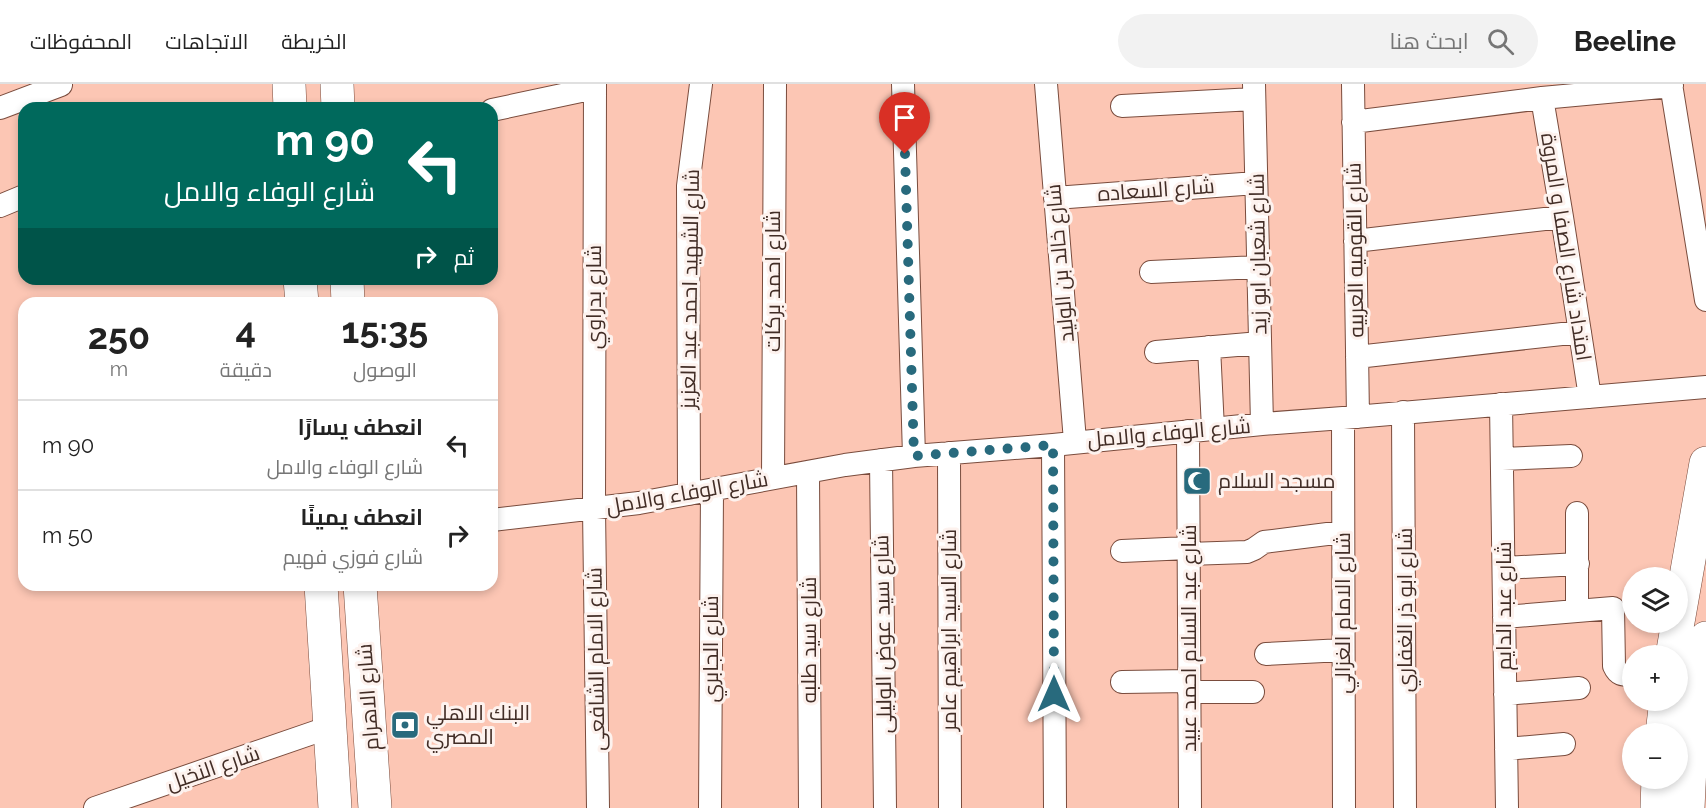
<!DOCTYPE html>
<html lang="ar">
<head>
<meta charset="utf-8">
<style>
  body { margin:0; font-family:Raleway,Cairo,sans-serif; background:#f2f2f2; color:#222; direction:rtl; height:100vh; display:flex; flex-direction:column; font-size:22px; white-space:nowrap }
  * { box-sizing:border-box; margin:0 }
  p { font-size:20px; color:#767676 }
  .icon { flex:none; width:33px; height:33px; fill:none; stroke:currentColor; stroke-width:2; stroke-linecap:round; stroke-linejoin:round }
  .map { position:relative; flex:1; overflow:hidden; direction:ltr }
  .drawer { position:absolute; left:18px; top:213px; width:480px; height:294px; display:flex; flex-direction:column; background:#fff; border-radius:18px; box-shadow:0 3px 9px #0003; direction:rtl }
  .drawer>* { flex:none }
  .top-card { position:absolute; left:18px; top:18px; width:480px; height:183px; border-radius:18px; box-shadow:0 3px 9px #0003; direction:rtl; background:#00695c; color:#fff; overflow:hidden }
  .fabs { position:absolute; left:1622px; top:483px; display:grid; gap:12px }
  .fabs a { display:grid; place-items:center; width:66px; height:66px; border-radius:50%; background:#fff; box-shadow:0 3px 9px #0003; font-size:30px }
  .pin { position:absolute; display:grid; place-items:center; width:51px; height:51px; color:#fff; margin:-62px -26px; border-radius:50% 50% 50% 0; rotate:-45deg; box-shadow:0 0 6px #0007 }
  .pin .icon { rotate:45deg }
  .me { position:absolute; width:66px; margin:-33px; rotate:0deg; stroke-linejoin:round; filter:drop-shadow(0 0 4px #0008) }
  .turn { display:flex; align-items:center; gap:21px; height:126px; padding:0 24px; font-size:27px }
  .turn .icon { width:78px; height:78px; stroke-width:2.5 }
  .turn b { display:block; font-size:42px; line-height:51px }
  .then { display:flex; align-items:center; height:57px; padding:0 24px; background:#0003; gap:12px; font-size:22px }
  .eta { display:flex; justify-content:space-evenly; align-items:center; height:102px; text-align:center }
  .eta b { font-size:36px; font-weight:700; line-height:42px }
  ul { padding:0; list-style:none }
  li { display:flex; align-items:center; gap:18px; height:90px; padding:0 24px; border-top:2px solid #e0e0e0 }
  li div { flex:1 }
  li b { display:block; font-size:22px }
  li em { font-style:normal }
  header { display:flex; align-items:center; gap:36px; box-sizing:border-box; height:84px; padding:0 30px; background:#fff; border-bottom:2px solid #e0e0e0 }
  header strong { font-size:28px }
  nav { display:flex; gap:33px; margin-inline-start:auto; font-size:21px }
  .search { width:420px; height:54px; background:#f2f2f2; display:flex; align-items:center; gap:15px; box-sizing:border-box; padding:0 21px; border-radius:33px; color:#767676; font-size:22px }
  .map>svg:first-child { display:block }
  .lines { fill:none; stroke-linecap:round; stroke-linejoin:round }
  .minor-casing { stroke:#7a4c3d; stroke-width:24 }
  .primary-casing { stroke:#7a4c3d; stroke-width:34 }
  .minor { stroke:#fff; stroke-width:22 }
  .primary { stroke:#fff; stroke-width:33 }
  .route { stroke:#286a7d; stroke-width:10; stroke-dasharray:0 18 }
  .labels { text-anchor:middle; stroke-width:6; stroke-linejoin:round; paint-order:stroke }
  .street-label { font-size:21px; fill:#422d26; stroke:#fdf2ee }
  .poi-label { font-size:21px; fill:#422d26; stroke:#fdf2ee; text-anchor:start }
</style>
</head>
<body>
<header>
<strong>Beeline</strong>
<div class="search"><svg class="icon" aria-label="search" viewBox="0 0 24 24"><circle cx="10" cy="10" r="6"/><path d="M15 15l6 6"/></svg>ابحث هنا</div>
<nav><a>الخريطة</a><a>الاتجاهات</a><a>المحفوظات</a></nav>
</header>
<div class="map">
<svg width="1706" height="724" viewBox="0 0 1706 724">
  <rect width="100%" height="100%" fill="#fcc6b4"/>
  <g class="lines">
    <g class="minor-casing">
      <path id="minor" d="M595,0L594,425L598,724
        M903,0L914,372
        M1046,0L1075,357
        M1254,0L1262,340
        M1353,0L1358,333
        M1671,0L1706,216
        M1542,14L1562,133L1590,313
        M1122,22L1254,15
        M0,24L61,1
        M492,26L595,4
        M1353,38L1542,14L1672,2
        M1055,114L1256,99
        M0,122L24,112
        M1355,157L1562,133
        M1151,188L1258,183
        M1209,263L1213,345
        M1156,268L1260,259
        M1357,273L1580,248
        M1501,320L1507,724
        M1403,328L1405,724
        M1343,334L1344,724
        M1188,347L1190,724
        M1053,361L1055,724
        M949,369L950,724
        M1502,375L1571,372
        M881,376L885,724
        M808,388L810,724
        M773,394L775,0
        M689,410L688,102L701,0
        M492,436L639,419L845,381L914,372L1053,361L1262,340L1343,334L1706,303
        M1122,467L1188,464
        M1188,470L1247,468L1254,465L1264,458L1343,448
        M1504,484L1578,480
        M1577,527V429
        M1504,533L1613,524L1614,582C1618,591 1622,591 1632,591
        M1266,570L1343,566
        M1122,598L1189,597
        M1189,608H1253
        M1505,610L1579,604
        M1506,665L1564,660
        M95,724L330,643
        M710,724L712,406"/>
    </g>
    <g class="primary-casing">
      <path id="primary" d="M289,0L290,24
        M337,0L338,24
        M300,195L302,219
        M347,195L348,219
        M321,501L335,724
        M360,501L375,724
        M1672,572L1706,379
        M1662,650L1666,616
        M1657,724L1658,694
        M1688,724L1690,682L1701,580L1706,554"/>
    </g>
    <use href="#minor" class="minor"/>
    <use href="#primary" class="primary"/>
  </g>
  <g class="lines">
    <path class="route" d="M905,70L914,372L1053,361L1054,610"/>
  </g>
  <defs>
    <g id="mosque-square" transform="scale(1.5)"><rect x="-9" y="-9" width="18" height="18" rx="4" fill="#286a7d" stroke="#fdf2ee"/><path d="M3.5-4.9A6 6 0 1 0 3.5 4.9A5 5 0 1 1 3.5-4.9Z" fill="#fff"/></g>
    <g id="bank-square" transform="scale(1.5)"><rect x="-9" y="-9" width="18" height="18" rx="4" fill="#286a7d" stroke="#fdf2ee"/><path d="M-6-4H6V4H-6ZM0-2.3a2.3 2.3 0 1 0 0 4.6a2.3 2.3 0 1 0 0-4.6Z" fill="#fff"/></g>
  </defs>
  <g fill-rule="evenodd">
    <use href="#mosque-square" x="1197" y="397"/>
    <use href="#bank-square" x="405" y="641"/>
  </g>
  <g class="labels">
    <g class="street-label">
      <text transform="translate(1156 106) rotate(-4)" y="7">شارع السعاده</text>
      <text transform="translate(1566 163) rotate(81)" y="7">امتداد شارع الصفا و المروة</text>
      <text transform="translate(1355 166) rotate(-91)" y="7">شارع القوميه العربيه</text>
      <text transform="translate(1258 170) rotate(-91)" y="7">شارع شعبان ابو زيد</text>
      <text transform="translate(1060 179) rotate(-95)" y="7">شارع خالد بن الوليد</text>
      <text transform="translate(773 197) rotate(-90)" y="7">شارع احمد بركات</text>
      <text transform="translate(690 205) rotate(-89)" y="7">شارع الشهيد احمد عبد العزيز</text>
      <text transform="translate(594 213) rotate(-90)" y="7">شارع بدراوي</text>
      <text transform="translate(1169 349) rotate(-5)" y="7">شارع الوفاء والامل</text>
      <text transform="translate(687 409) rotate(-10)" y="7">شارع الوفاء والامل</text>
      <text transform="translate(1504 522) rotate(-90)" y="7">شارع عبد الدايم</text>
      <text transform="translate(1405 526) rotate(-90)" y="7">شارع ابو ذر الغفاري</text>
      <text transform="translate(1343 529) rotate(-90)" y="7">شارع الامام الغزالي</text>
      <text transform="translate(949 546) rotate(-90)" y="7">شارع السيد ابراهيم عامر</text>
      <text transform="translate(883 550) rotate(-91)" y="7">شارع سيد عوض الوليلى</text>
      <text transform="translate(1189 554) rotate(-90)" y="7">شارع عبد السلام احمد عبيد</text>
      <text transform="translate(809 556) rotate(-90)" y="7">شارع سيد طلبه</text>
      <text transform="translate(711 565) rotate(-90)" y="7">شارع الجابري</text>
      <text transform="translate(596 575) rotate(-91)" y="7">شارع الامام الشافعى</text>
      <text transform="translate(368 613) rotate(-94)" y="7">شارع الاهرام</text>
      <text transform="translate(213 684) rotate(-19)" y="7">شارع النخيل</text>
    </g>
    <g class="poi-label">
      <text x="1218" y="404">مسجد السلام</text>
      <text x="426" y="636">البنك الاهلي<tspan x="426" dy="24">المصري</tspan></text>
    </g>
  </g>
</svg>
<div class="fabs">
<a><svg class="icon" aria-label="layers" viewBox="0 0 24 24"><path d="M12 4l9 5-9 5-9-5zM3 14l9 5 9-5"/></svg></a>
<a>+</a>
<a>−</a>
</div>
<div class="pin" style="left:905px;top:70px;background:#d93025"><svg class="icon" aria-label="arrive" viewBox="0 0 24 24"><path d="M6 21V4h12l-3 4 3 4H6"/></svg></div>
<svg class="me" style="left:1054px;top:610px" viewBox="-20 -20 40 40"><path d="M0-17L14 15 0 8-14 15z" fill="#286a7d" stroke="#fff" stroke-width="4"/></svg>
<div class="top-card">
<div class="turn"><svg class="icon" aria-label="left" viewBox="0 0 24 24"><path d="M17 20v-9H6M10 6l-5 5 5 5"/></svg><div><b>90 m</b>شارع الوفاء والامل</div></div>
<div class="then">ثم<svg class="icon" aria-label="right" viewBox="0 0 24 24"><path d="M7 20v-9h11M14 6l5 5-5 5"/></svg></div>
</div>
<section class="drawer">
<div class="eta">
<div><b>15:35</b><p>الوصول</p></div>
<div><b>4</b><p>دقيقة</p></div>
<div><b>250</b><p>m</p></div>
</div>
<ul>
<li><svg class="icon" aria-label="left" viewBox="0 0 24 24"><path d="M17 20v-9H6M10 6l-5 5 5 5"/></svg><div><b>انعطف يسارًا</b><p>شارع الوفاء والامل</p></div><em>90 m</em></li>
<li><svg class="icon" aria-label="right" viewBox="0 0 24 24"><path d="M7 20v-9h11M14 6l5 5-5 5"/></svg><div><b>انعطف يمينًا</b><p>شارع فوزي فهيم</p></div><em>50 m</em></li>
</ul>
</section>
</div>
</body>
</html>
